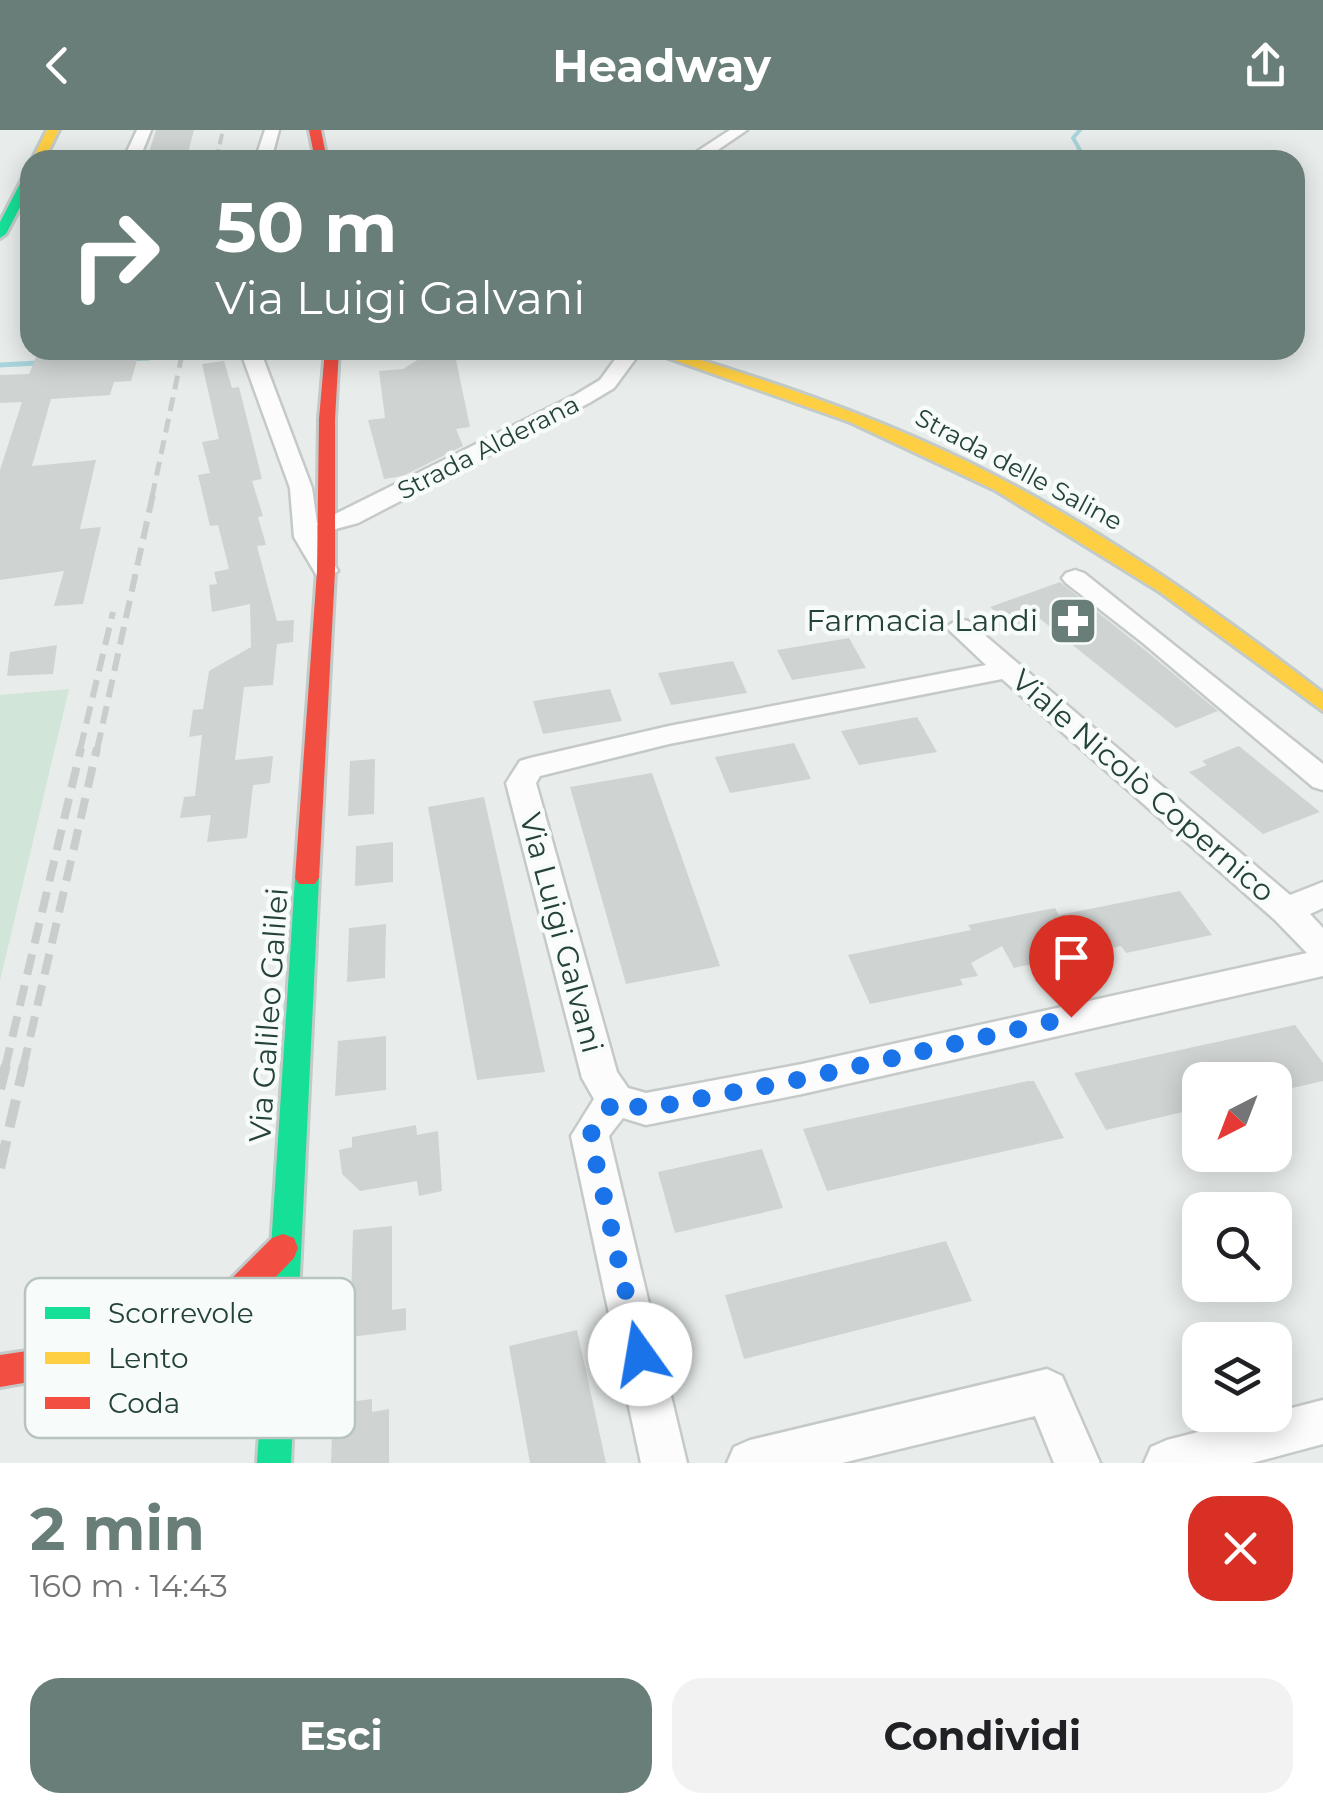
<!DOCTYPE html>
<html lang="it">
<head>
<meta charset="utf-8">
<style>
  body { margin:0; font-family:Montserrat,sans-serif; background:#f2f2f2; color:#202124; height:100vh; display:flex; flex-direction:column; font-size:38px; white-space:nowrap }
  * { box-sizing:border-box; margin:0 }
  p { font-size:32px; color:#757577 }
  .icon { flex:none; width:55px; height:55px; fill:none; stroke:currentColor; stroke-width:2; stroke-linecap:round; stroke-linejoin:round }
  .map { position:relative; height:1333px; overflow:hidden }
  .drawer { display:flex; flex-direction:column; background:#fff; flex:1 }
  .drawer>* { flex:none }
  .banner { position:absolute; left:20px; top:20px; width:1285px; height:210px; border-radius:30px; box-shadow:0 5px 25px #0003; background:#697e78; color:#fff; overflow:hidden }
  .needle { width:65px; rotate:222deg }
  .fabs { position:absolute; left:1182px; top:932px; display:grid; gap:20px }
  .fabs a { display:grid; place-items:center; width:110px; height:110px; border-radius:20px; background:#fff; box-shadow:0 5px 25px #0003; font-size:50px }
  .pin { position:absolute; display:grid; place-items:center; width:85px; height:85px; color:#fff; margin:-102px -42px; border-radius:50% 50% 50% 0; rotate:-45deg; box-shadow:0 0 10px #0007 }
  .pin .icon { rotate:45deg }
  .me { position:absolute; width:110px; margin:-55px; rotate:347deg; stroke-linejoin:round; filter:drop-shadow(0 0 8px #0008) }
  .turn { display:flex; align-items:center; gap:35px; height:210px; padding:0 30px; font-size:45px }
  .turn .icon { width:130px; height:130px; stroke-width:2.5 }
  .turn b { display:block; font-size:70px; line-height:85px }
  .round { display:grid; place-items:center; flex:none; width:105px; height:105px; border-radius:30px; background:#f2f2f2 }
  .headline { display:flex; align-items:center; justify-content:space-between; height:170px; padding:0 30px }
  h1 { font-size:60px; font-weight:700; line-height:75px; color:#697e78 }
  .action { display:flex; gap:20px; margin-top:auto; padding:20px 30px }
  .action a { flex:1; height:115px; border-radius:30px; background:#697e78; color:#fff; font-size:40px; font-weight:700; line-height:115px; text-align:center }
  .action a+a { background:#f2f2f2; color:#202124 }
  header { display:flex; justify-content:space-between; align-items:center; height:130px; padding:0 30px; background:#697e78; color:#fff; font-size:45px; font-weight:700 }
  .map>svg:first-child { display:block }
  .green { fill:#d1e6d8 }
  .lines { fill:none; stroke-linecap:round; stroke-linejoin:round }
  .stream-far1 { stroke:#a9d4db; stroke-width:4 }
  .stream { stroke:#a9d4db; stroke-width:5 }
  .building { fill:#cfd4d2 }
  .street-casing { stroke:#c5cac8; stroke-width:5 }
  .fast-casing { stroke:#c3cbc8; stroke-width:6 }
  .slow-casing { stroke:#c3cbc8; stroke-width:6 }
  .jam-casing { stroke:#c3cbc8; stroke-width:6 }
  .street { fill:#fcfcfc; fill-rule:evenodd }
  .fast { fill:#16e098; fill-rule:evenodd }
  .slow { fill:#ffcf43; fill-rule:evenodd }
  .jam { fill:#f24e42; fill-rule:evenodd }
  .rail-far4 { stroke:#c9cdcc; stroke-width:4; stroke-dasharray:11 5; stroke-linecap:butt }
  .rail-far3 { stroke:#c9cdcc; stroke-width:5; stroke-dasharray:14 8; stroke-linecap:butt }
  .rail-far2 { stroke:#c9cdcc; stroke-width:6; stroke-dasharray:18 9; stroke-linecap:butt }
  .rail-far1 { stroke:#c9cdcc; stroke-width:8; stroke-dasharray:21 11; stroke-linecap:butt }
  .rail { stroke:#c9cdcc; stroke-width:10; stroke-dasharray:28 14; stroke-linecap:butt }
  .route { stroke:#1a73e8; stroke-width:18; stroke-dasharray:0 32.4 }
  .labels { text-anchor:middle; stroke-width:9; stroke-linejoin:round; paint-order:stroke }
  .far-street-label { font-size:25px; fill:#24423a; stroke:#f7fbf9 }
  .poi-label { font-size:30px; fill:#24423a; stroke:#f7fbf9; text-anchor:end }
  .street-label { font-size:30px; fill:#24423a; stroke:#f7fbf9 }
  .key { fill:#f7fbf9; stroke:#b8c4c0; stroke-width:2.5 }
  .key-label { font-size:28px; fill:#24423a }
</style>
</head>
<body>
<header><svg class="icon" aria-label="back" viewBox="0 0 24 24"><path d="M15 5l-7 7 7 7"/></svg>Headway<svg class="icon" aria-label="share" viewBox="0 0 24 24"><path d="M12 15V3M7 8l5-5 5 5M5 13v7h14v-7"/></svg></header>
<div class="map">
<svg width="1323" height="1333" viewBox="0 0 1323 1333">
  <rect width="100%" height="100%" fill="#e8edeb"/>
  <path class="green" d="M69,559L0,851V565Z"/>
  <g class="lines">
    <path class="stream-far1" d="M1063,30L1080,20L1073,8L1080,0"/>
    <path class="stream" d="M261,221L272,220
      M192,226L241,222
      M128,229L149,228
      M0,235L39,233"/>
  </g>
  <path class="building" d="M156,0H194L188,23L148,25Z
    M39,220H140L131,251L114,252L110,265L51,269L32,336L96,330L80,399L101,397L83,474L54,476L64,441L0,450V340L22,272L0,273V245L29,244Z
    M454,220L470,297L456,299L463,316L403,346L384,349L368,290L385,288L379,241L403,239L419,229L417,221Z
    M224,231L232,258L239,257L262,349L252,351L263,386L258,387L266,415L257,416L277,491L294,490L293,512L277,514L273,555L244,557L235,630L273,626L270,653L253,655L247,708L207,712L211,685L180,688L184,667L195,666L202,605L189,607L193,580L203,579L209,541L251,517L250,474L212,482L209,455L217,454L214,442L229,439L218,395L210,396L198,345L210,343L202,312L219,309L202,234Z
    M1060,452L1145,520L1218,581L1176,598L1039,488L1013,497L990,477Z
    M849,508L866,538L792,550L777,520Z
    M57,515L53,544L7,546L10,522Z
    M733,531L747,563L671,575L658,543Z
    M610,559L622,591L543,604L533,571Z
    M917,587L937,622L859,635L841,601Z
    M794,613L811,649L730,663L715,627Z
    M1239,616L1320,682L1263,704L1189,642L1207,635L1202,631Z
    M375,629L374,684L348,686L350,631Z
    M652,643L720,836L626,854L570,657Z
    M484,667L545,942L477,950L428,677Z
    M393,712V752L355,756L356,716Z
    M1180,761L1212,805L1126,823L1121,816L1014,838L1002,816L971,833L978,846L960,849L963,855L870,874L848,825L971,800L968,795L1055,778L1059,785Z
    M386,794L385,848L347,852L349,798Z
    M1295,895L1323,933V951L1275,962V950H1200V978L1106,1000L1074,943Z
    M386,906V960L335,966L338,911Z
    M1028,951H1034L1064,1008L827,1061L803,999Z
    M416,995L417,1005L438,1001L442,1061L419,1066L417,1051L360,1061L342,1044L339,1020L352,1017V1007Z
    M762,1019L783,1078L675,1103L658,1042Z
    M392,1096V1180L406,1178V1200L350,1207L353,1100Z
    M946,1111L972,1171L744,1229L725,1165Z
    M577,1200L606,1333H530L509,1216Z
    M372,1269V1282L389,1279V1333H331L333,1274Z"/>
  <g class="lines">
    <g class="street-casing">
      <path id="street" d="M137,0H151L139,30H123Z
        M265,0H279L271,30H255Z
        M730,0H747L703,30H684Z
        M240,220H260L312,358L317,393L575,265L600,250L622,220H642L614,258L589,273L358,393L328,401L317,395L318,407L338,441L326,448L317,446L294,407L290,358Z
        M1075,440L1084,443L1323,634V660L1313,657L1143,513L1066,453L1062,448L1066,443Z
        M959,489L968,491L1290,765L1323,752V778L1310,784L1323,798V846L802,964L646,995L623,988L609,1006L687,1333H641L571,1006L594,969L582,948L506,653L520,631L530,628L669,596L986,535L946,497ZM1002,549L1275,790L1307,823L802,934L646,963L628,958L617,942L536,653L540,646L669,614Z
        M1047,1239L1062,1246L1100,1333H1054L1035,1286L842,1333H727L734,1317L750,1310Z
        M1323,1270V1314L1252,1333H1144L1151,1317L1167,1310Z"/>
    </g>
    <g class="fast-casing">
      <path id="fast" d="M30,42V58L6,104L0,108V92L24,46Z
        M307,739L315,742L319,748L291,1333H257L295,748L299,742Z"/>
    </g>
    <g class="slow-casing">
      <path id="slow" d="M47,0H59L44,30H32Z
        M646,220H669C763,249 857,280 947,322C1082,385 1205,472 1323,563V581L1160,462L995,360L850,292Z
        M117,1208C160,1218 276,1238 293,1280L289,1292L277,1296L215,1263L106,1235L101,1224L106,1213Z"/>
    </g>
    <g class="jam-casing">
      <path id="jam" d="M309,0H321L327,30H315Z
        M325,220H339L335,289V441L319,748L315,754H299L295,748L317,441L319,289Z
        M283,1104L294,1108L298,1118L294,1128L243,1181L128,1235L0,1257V1225L115,1208L221,1159L272,1108Z"/>
    </g>
    <use href="#street" class="street"/>
    <use href="#fast" class="fast"/>
    <use href="#slow" class="slow"/>
    <use href="#jam" class="jam"/>
    <path class="rail-far4" d="M216,30L223,0"/>
    <path class="rail-far3" d="M152,367L183,220"/>
    <path class="rail-far2" d="M80,620L113,482
      M97,620L153,364"/>
    <path class="rail-far1" d="M5,938L81,618
      M23,938L97,618"/>
    <path class="rail" d="M0,959L6,935
      M0,1038L24,935"/>
  </g>
  <g class="lines">
    <path class="route" d="M640,1224L590,1006L598,990L616,970L646,979L802,949L1071,887"/>
  </g>
  <defs>
    <g id="pharmacy-square" transform="scale(2.5)"><rect x="-9" y="-9" width="18" height="18" rx="4" fill="#697e78" stroke="#f7fbf9"/><path d="M-2-6h4v4h4v4h-4v4h-4v-4h-4v-4h4Z" fill="#fff"/></g>
  </defs>
  <g fill-rule="evenodd">
    <use href="#pharmacy-square" x="1073" y="491"/>
  </g>
  <g class="labels">
    <g class="far-street-label">
      <text transform="translate(488 317) rotate(-27)" y="9">Strada Alderana</text>
      <text transform="translate(1019 339) rotate(28)" y="9">Strada delle Saline</text>
    </g>
    <g class="poi-label">
      <text x="1038" y="501">Farmacia Landi</text>
    </g>
    <g class="street-label">
      <text transform="translate(1143 656) rotate(41)" y="10">Viale Nicolò Copernico</text>
      <text transform="translate(561 803) rotate(75)" y="10">Via Luigi Galvani</text>
      <text transform="translate(269 885) rotate(-86)" y="10">Via Galileo Galilei</text>
    </g>
  </g>
  <rect x="25" y="1148" width="330" height="160" rx="15" class="key"/>
  <rect x="45" y="1177" width="45" height="12" fill="#16e098"/>
  <rect x="45" y="1222" width="45" height="12" fill="#ffcf43"/>
  <rect x="45" y="1267" width="45" height="12" fill="#f24e42"/>
  <g class="key-label">
    <text x="108" y="1193">Scorrevole</text>
    <text x="108" y="1238">Lento</text>
    <text x="108" y="1283">Coda</text>
  </g>
</svg>
<div class="fabs">
<a><svg class="needle" viewBox="-14 -14 28 28"><path d="M0-13l5 13h-10z" fill="#e53935"/><path d="M0 13l5-13h-10z" fill="#757577"/></svg></a>
<a><svg class="icon" aria-label="search" viewBox="0 0 24 24"><circle cx="10" cy="10" r="6"/><path d="M15 15l6 6"/></svg></a>
<a><svg class="icon" aria-label="layers" viewBox="0 0 24 24"><path d="M12 4l9 5-9 5-9-5zM3 14l9 5 9-5"/></svg></a>
</div>
<div class="pin" style="left:1071px;top:887px;background:#d93025"><svg class="icon" aria-label="arrive" viewBox="0 0 24 24"><path d="M6 21V4h12l-3 4 3 4H6"/></svg></div>
<svg class="me" style="left:640px;top:1224px" viewBox="-20 -20 40 40"><circle r="19" fill="#fff"/><path d="M0-13L10 11 0 6-10 11z" fill="#1a73e8"/></svg>
<div class="banner">
<div class="turn"><svg class="icon" aria-label="right" viewBox="0 0 24 24"><path d="M7 20v-9h11M14 6l5 5-5 5"/></svg><div><b>50 m</b>Via Luigi Galvani</div></div>
</div>
</div>
<section class="drawer">
<div class="headline"><div><h1>2 min</h1><p>160 m · 14:43</p></div><a class="round" style="background:#d93025;color:#fff"><svg class="icon" aria-label="close" viewBox="0 0 24 24"><path d="M6 6l12 12M18 6L6 18"/></svg></a></div>
<div class="action"><a>Esci</a><a>Condividi</a></div>
</section>
</body>
</html>
